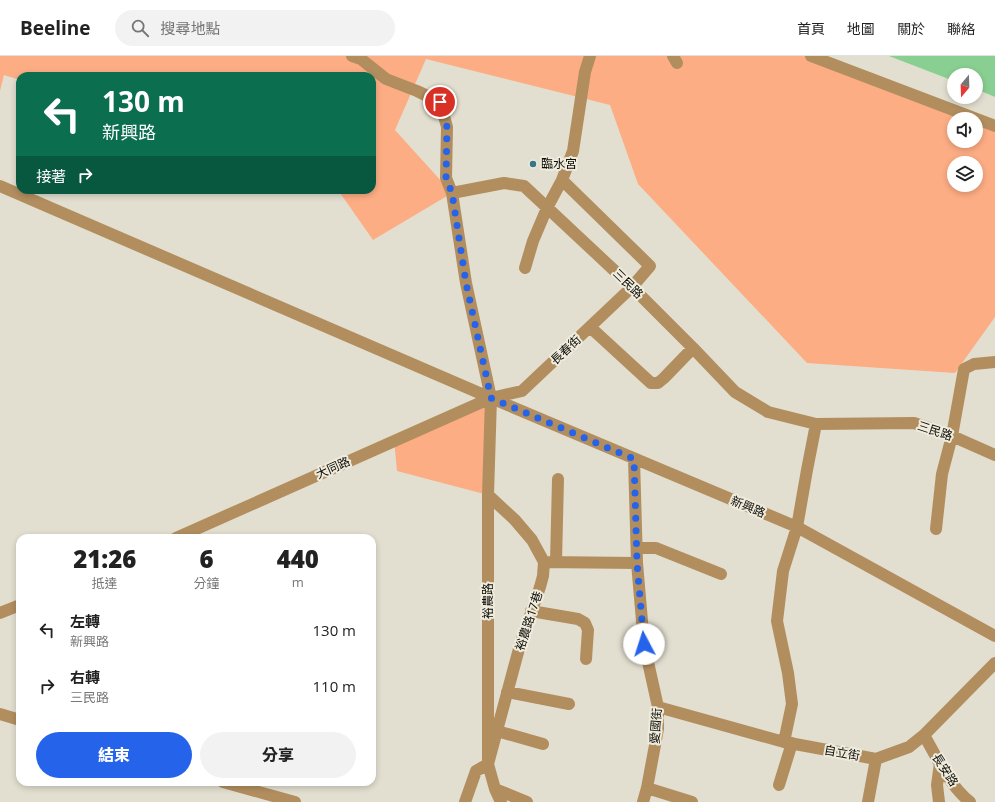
<!DOCTYPE html>
<html lang="zh-TW">
<head>
<meta charset="utf-8">
<style>
  body { margin:0; font-family:"Open Sans","Noto Sans TC",sans-serif; background:#f2f2f2; color:#222; height:100vh; display:flex; flex-direction:column; font-size:15px; white-space:nowrap }
  * { box-sizing:border-box; margin:0 }
  p { font-size:13px; color:#767676 }
  .icon { flex:none; width:22px; height:22px; fill:none; stroke:currentColor; stroke-width:2; stroke-linecap:round; stroke-linejoin:round }
  .map { position:relative; flex:1; overflow:hidden }
  .panel { position:absolute; left:16px; top:478px; width:360px; height:252px; display:flex; flex-direction:column; background:#fff; border-radius:12px; box-shadow:0 2px 6px #0003 }
  .panel>* { flex:none }
  .banner { position:absolute; left:16px; top:16px; width:360px; height:122px; border-radius:12px; box-shadow:0 2px 6px #0003; background:#0b6e4f; color:#fff; overflow:hidden }
  .needle { width:26px; rotate:199deg }
  .buttons { position:absolute; left:947px; top:12px; display:grid; gap:8px }
  .buttons a { display:grid; place-items:center; width:36px; height:36px; border-radius:50%; background:#fff; box-shadow:0 2px 6px #0003; font-size:20px }
  .pin { position:absolute; display:grid; place-items:center; width:34px; height:34px; color:#fff; margin:-17px; border:2px solid #fff; border-radius:50%; box-shadow:0 1px 4px #0007 }
  .me { position:absolute; width:44px; margin:-22px; rotate:355deg; stroke-linejoin:round; filter:drop-shadow(0 0 3px #0008) }
  .turn { display:flex; align-items:center; gap:14px; height:84px; padding:0 20px; font-size:18px }
  .turn .icon { width:52px; height:52px; stroke-width:2.5 }
  .turn b { display:block; font-size:28px; line-height:34px }
  .then { display:flex; align-items:center; height:38px; padding:0 20px; background:#0003; gap:8px; font-size:15px }
  .eta { display:flex; justify-content:space-evenly; align-items:center; height:68px; text-align:center }
  .eta b { font-size:24px; font-weight:800; line-height:28px }
  .cta { display:flex; gap:8px; margin-top:auto; padding:8px 20px }
  .cta a { flex:1; height:46px; border-radius:24px; background:#2563eb; color:#fff; font-size:16px; font-weight:800; line-height:46px; text-align:center }
  .cta a+a { background:#f2f2f2; color:#222 }
  ul { padding:0; list-style:none }
  li { display:flex; align-items:center; gap:12px; height:56px; padding:0 20px }
  li div { flex:1 }
  li b { display:block; font-size:15px }
  li em { font-style:normal }
  header { display:flex; align-items:center; gap:24px; box-sizing:border-box; height:56px; padding:0 20px; background:#fff; border-bottom:1px solid #e0e0e0 }
  header strong { font-size:19px }
  nav { display:flex; gap:22px; margin-inline-start:auto; font-size:14px }
  .search { width:280px; height:36px; background:#f2f2f2; display:flex; align-items:center; gap:10px; box-sizing:border-box; padding:0 14px; border-radius:22px; color:#767676; font-size:15px }
  .map>svg:first-child { display:block }
  .green { fill:#fdad84; fill-rule:evenodd }
  .water { fill:#88cf91 }
  .lines { fill:none; stroke-linecap:round; stroke-linejoin:round }
  .minor { stroke:#b28e5f; stroke-width:12 }
  .route { stroke:#2563eb; stroke-width:7; stroke-dasharray:0 12.6 }
  .poi-dot { fill:#36758a; stroke:#efecdd; stroke-width:1.5 }
  .labels { text-anchor:middle; stroke-width:4; stroke-linejoin:round; paint-order:stroke }
  .poi-label { font-size:12px; fill:#0d0c07; stroke:#efecdd; text-anchor:start }
  .street-label { font-size:12px; fill:#0d0c07; stroke:#efecdd }
</style>
</head>
<body>
<header>
<strong>Beeline</strong>
<div class="search"><svg class="icon" aria-label="search" viewBox="0 0 24 24"><circle cx="10" cy="10" r="6"/><path d="M15 15l6 6"/></svg>搜尋地點</div>
<nav><a>首頁</a><a>地圖</a><a>關於</a><a>聯絡</a></nav>
</header>
<div class="map">
<svg width="995" height="746" viewBox="0 0 995 746">
  <rect width="100%" height="100%" fill="#e2dfd0"/>
  <path class="green" d="M0,0H815L995,67V261L955,317L807,307L638,128L610,49L426,3L395,74L452,137L373,184L338,134H372V20H20V24L4,19L0,35ZM954,63H976V85H954ZM954,107H976V129H954Z
    M489,345L488,439L397,415L394,384Z"/>
  <path class="water" d="M889,0H995V41L976,33V19H954V25Z"/>
  <g class="lines">
    <path class="minor" d="M352,0L361,3L386,23L417,35L440,46L447,71L446,122L452,137
      M673,0L677,7
      M811,0L995,70
      M0,130L491,342L797,471L995,580
      M525,212L533,185L547,152L562,124L573,95L585,16L590,0
      M590,271L651,327H658L664,322L693,292
      M634,403L637,507L644,588L658,651V673L647,732L643,746
      M936,473L942,418L952,380L964,313L974,308L995,306
      M176,482L491,342L522,335L632,231L650,210L562,124
      M637,492H656L721,518
      M544,506L637,507
      M556,506L558,423
      M531,555L578,563L585,567L588,574L586,603
      M0,557L20,549
      M507,636L569,648
      M658,651L784,686L876,703L909,691L924,679L995,607
      M0,658L20,664
      M497,675L543,688
      M924,679C937,702 949,729 970,746
      M784,686L792,648L788,617L777,565L783,515L797,471L807,414L816,368
      M223,726L295,746
      M779,729L792,687
      M647,732L692,746
      M495,733L527,746
      M465,746L476,715L488,708L520,589L540,531L543,520L544,506L532,484L515,464L488,439
      M501,746L495,733L488,708V439L491,342L466,227L452,137L504,127L524,130L632,231L693,292L735,336L768,356L816,368L914,367L952,380L995,399
      M868,746L876,703
      M939,746L937,729L940,707"/>
  </g>
  <g class="lines">
    <path class="route" d="M440,46L447,71L446,122L452,137L466,227L491,342L634,403L637,507L644,588"/>
  </g>
  <circle class="poi-dot" cx="533" cy="108" r="4"/>
  <g class="labels">
    <g class="poi-label">
      <text x="541" y="112">臨水宮</text>
    </g>
    <g class="street-label">
      <text transform="translate(628 228) rotate(44)" y="4">三民路</text>
      <text transform="translate(566 294) rotate(-43)" y="4">長春街</text>
      <text transform="translate(935 375) rotate(18)" y="4">三民路</text>
      <text transform="translate(333 412) rotate(-24)" y="4">大同路</text>
      <text transform="translate(748 451) rotate(23)" y="4">新興路</text>
      <text transform="translate(488 545) rotate(-90)" y="4">裕農路</text>
      <text transform="translate(529 565) rotate(-72)" y="4">裕農路17巷</text>
      <text transform="translate(656 670) rotate(-86)" y="4">愛國街</text>
      <text transform="translate(842 697) rotate(10)" y="4">自立街</text>
      <text transform="translate(945 714) rotate(57)" y="4">長安路</text>
    </g>
  </g>
</svg>
<div class="buttons">
<a><svg class="needle" viewBox="-14 -14 28 28"><path d="M0-13l5 13h-10z" fill="#e53935"/><path d="M0 13l5-13h-10z" fill="#767676"/></svg></a>
<a><svg class="icon" aria-label="sound" viewBox="0 0 24 24"><path d="M4 9h4l5-4v14l-5-4H4zM17 9q2 3 0 6"/></svg></a>
<a><svg class="icon" aria-label="layers" viewBox="0 0 24 24"><path d="M12 4l9 5-9 5-9-5zM3 14l9 5 9-5"/></svg></a>
</div>
<div class="pin" style="left:440px;top:46px;background:#d93025"><svg class="icon" aria-label="arrive" viewBox="0 0 24 24"><path d="M6 21V4h12l-3 4 3 4H6"/></svg></div>
<svg class="me" style="left:644px;top:588px" viewBox="-20 -20 40 40"><circle r="19" fill="#fff"/><path d="M0-13L10 11 0 6-10 11z" fill="#2563eb"/></svg>
<div class="banner">
<div class="turn"><svg class="icon" aria-label="left" viewBox="0 0 24 24"><path d="M17 20v-9H6M10 6l-5 5 5 5"/></svg><div><b>130 m</b>新興路</div></div>
<div class="then">接著<svg class="icon" aria-label="right" viewBox="0 0 24 24"><path d="M7 20v-9h11M14 6l5 5-5 5"/></svg></div>
</div>
<section class="panel">
<div class="eta">
<div><b>21:26</b><p>抵達</p></div>
<div><b>6</b><p>分鐘</p></div>
<div><b>440</b><p>m</p></div>
</div>
<ul>
<li><svg class="icon" aria-label="left" viewBox="0 0 24 24"><path d="M17 20v-9H6M10 6l-5 5 5 5"/></svg><div><b>左轉</b><p>新興路</p></div><em>130 m</em></li>
<li><svg class="icon" aria-label="right" viewBox="0 0 24 24"><path d="M7 20v-9h11M14 6l5 5-5 5"/></svg><div><b>右轉</b><p>三民路</p></div><em>110 m</em></li>
</ul>
<div class="cta"><a>結束</a><a>分享</a></div>
</section>
</div>
</body>
</html>
